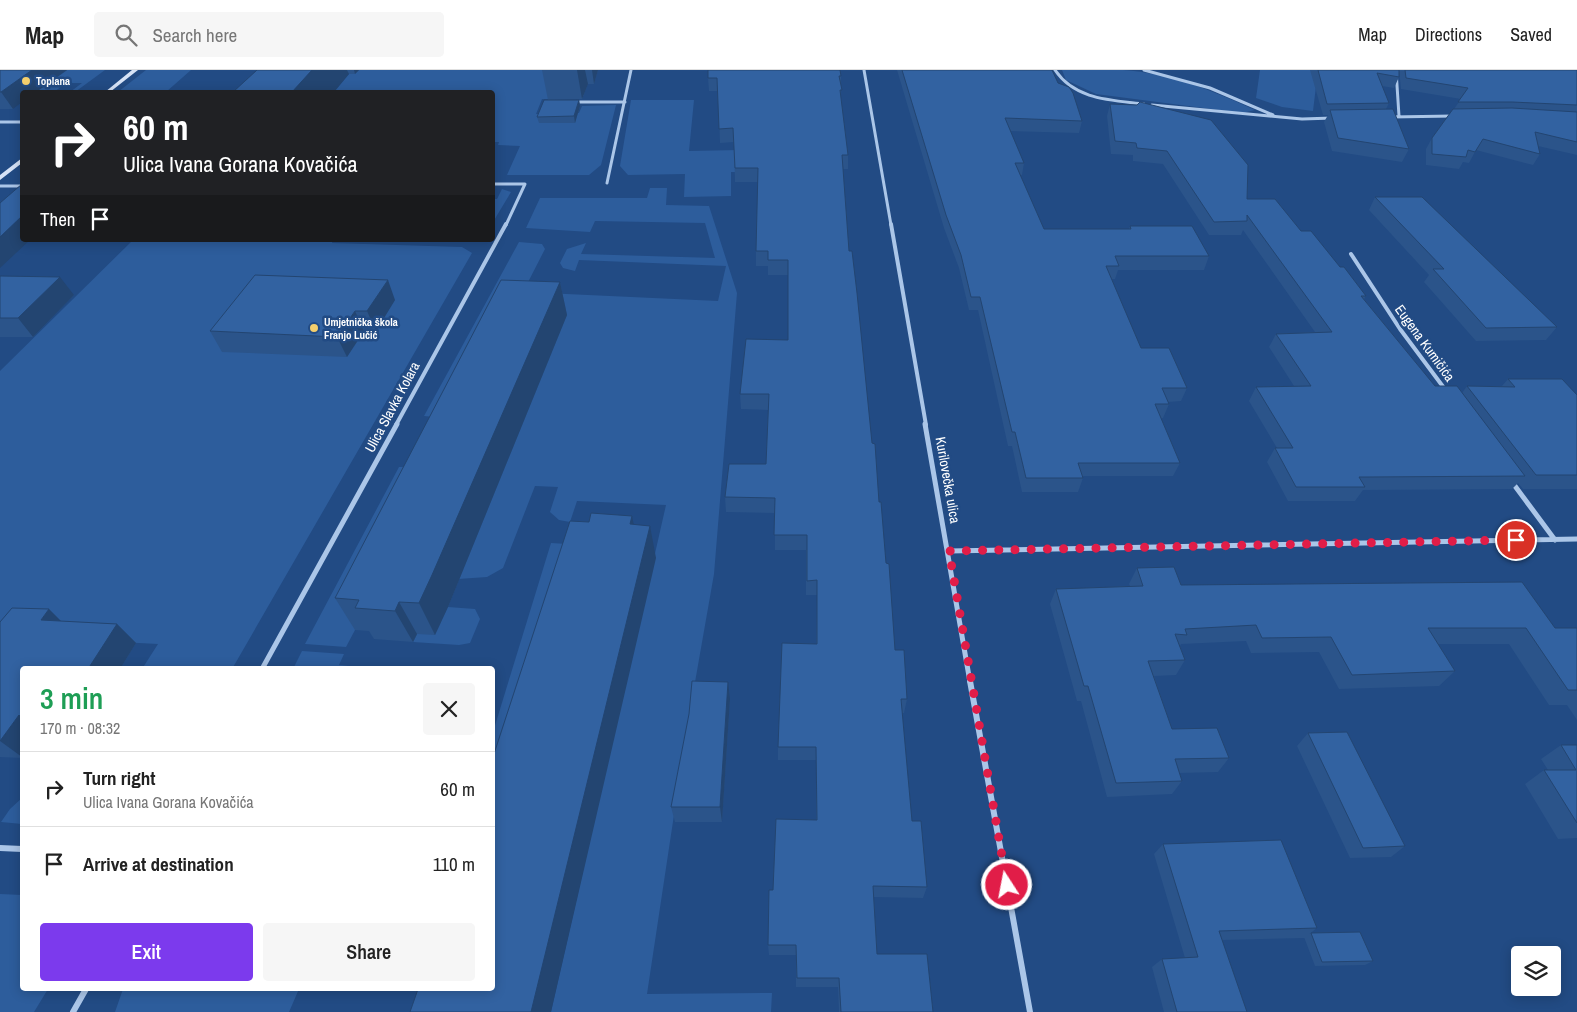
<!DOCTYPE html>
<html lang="en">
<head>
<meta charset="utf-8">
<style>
  body { margin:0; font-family:"Archivo Narrow",sans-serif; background:#f6f6f6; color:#222; height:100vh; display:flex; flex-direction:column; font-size:19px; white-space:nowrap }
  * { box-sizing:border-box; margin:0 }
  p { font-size:16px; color:#767676 }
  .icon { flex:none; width:28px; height:28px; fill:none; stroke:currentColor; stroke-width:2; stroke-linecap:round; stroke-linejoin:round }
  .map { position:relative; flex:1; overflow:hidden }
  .side { position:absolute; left:20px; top:596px; width:475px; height:325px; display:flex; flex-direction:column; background:#fff; border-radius:5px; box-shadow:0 2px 12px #0003 }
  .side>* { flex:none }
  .top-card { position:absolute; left:20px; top:20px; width:475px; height:152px; border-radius:5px; box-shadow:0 2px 12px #0003; background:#202124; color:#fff; overflow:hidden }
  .tools { position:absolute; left:1511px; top:876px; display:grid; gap:10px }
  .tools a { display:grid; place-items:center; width:50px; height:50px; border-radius:5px; background:#fff; box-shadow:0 2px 12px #0003; font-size:25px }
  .pin { position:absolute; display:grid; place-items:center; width:42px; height:42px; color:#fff; margin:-21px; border:2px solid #fff; border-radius:50%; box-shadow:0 1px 5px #0007 }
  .me { position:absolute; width:55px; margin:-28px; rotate:349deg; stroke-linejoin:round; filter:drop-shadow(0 0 4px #0008) }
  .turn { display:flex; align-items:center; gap:18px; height:105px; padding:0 20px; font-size:22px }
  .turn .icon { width:65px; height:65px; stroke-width:2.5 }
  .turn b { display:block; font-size:35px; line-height:42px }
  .then { display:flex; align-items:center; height:48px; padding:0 20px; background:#0003; gap:10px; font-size:19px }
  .round { display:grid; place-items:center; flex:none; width:52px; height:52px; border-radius:5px; background:#f6f6f6 }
  .headline { display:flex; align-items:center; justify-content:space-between; height:85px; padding:0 20px }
  h1 { font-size:30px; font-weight:600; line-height:38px; color:#1e9e55 }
  .action { display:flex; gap:10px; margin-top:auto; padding:10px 20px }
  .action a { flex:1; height:58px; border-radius:5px; background:#7c3aed; color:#fff; font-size:20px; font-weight:600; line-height:58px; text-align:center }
  .action a+a { background:#f6f6f6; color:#222 }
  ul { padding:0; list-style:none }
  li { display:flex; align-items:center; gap:15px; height:75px; padding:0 20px; border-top:1px solid #e0e0e0 }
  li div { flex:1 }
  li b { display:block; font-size:19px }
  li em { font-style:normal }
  header { display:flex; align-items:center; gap:30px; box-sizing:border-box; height:70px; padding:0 25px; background:#fff; border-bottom:1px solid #e0e0e0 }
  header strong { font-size:24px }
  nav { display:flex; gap:28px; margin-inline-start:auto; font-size:18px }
  .search { width:350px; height:45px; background:#f6f6f6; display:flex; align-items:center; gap:12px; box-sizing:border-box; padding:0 18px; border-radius:5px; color:#767676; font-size:19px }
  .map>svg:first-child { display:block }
  .green { fill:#2d5d9c }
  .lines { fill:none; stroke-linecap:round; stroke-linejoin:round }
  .street-far3 { stroke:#abc6e8; stroke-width:3 }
  .street-far2 { stroke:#abc6e8; stroke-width:4 }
  .street-far1 { stroke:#abc6e8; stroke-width:5 }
  .street { stroke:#abc6e8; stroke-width:6 }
  .secondary { fill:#d6e3f7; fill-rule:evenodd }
  .wall { fill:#2b548a }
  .shaded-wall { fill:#234571 }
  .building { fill:#3262a1; stroke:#234571 }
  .route { stroke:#e11d48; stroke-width:9; stroke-dasharray:0 16.2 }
  .poi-dot { fill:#f4cf6d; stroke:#224b84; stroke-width:2 }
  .labels { text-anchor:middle; stroke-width:5; stroke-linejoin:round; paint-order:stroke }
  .far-poi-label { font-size:11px; font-weight:bold; fill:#fff; stroke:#224b84; text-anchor:start }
  .street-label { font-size:14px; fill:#fff; stroke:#224b84 }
</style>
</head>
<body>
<header>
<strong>Map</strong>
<div class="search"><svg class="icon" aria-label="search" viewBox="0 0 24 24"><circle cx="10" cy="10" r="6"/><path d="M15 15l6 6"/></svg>Search here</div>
<nav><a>Map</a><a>Directions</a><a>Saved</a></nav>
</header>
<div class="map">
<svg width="1577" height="942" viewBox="0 0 1577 942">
  <rect width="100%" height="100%" fill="#224b84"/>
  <path class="green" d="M67,0H105L75,22H70L82,13H66L54,22H36Z
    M146,0H191L166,22H118Z
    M359,0H552L550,24H584L582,29H542L536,44L579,43L582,36L616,35L601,95L589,105H507L520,76L498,75L499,72H493L492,22H334L349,4Z
    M1062,0C1082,0 1103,0 1123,0C1169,3 1214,21 1255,40L1242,43L1096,24L1066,10Z
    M1260,0H1318L1313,41L1282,37L1256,28Z
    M631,30H694L689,81L740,80V102H731V126L684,127L685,104L628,105L620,96Z
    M650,118H667L666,135L709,136L737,223L714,504L688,652L647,924L772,923L771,942H551L666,435L577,431L570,452L559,450L550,442L558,417L535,416L503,498L487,507L458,509L355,560L346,577L305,574L399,397H432L456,349L424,346L519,172L542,174L545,179L523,222L718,231L726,196L579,190L575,201L563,198L560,193L567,179L586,173L581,184L715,188L705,153L595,151L590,162L526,158L540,128H647Z
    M502,119L511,122L493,152V129H497Z
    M133,170H333L332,173L462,177L472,183L232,599H142L158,574L62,569L0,587V301Z
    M551,473L583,475L493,767V662Z
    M448,537L475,539L480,549L470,573L459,575L413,572L417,564Z
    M302,581L344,584L339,595L381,599H293Z
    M22,728V754L1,752L10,739Z
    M0,824L22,825V919H48L34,942H0Z
    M123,919H299L289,942H115Z"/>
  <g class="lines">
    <path class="street-far3" d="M864,0L891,155
      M1055,0C1075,30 1111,30 1144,34
      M1144,0L1210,18L1273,45
      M1396,0L1399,46
      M573,32H625
      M1152,35L1302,49L1333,48
      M1391,47L1453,46
      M0,52H22
      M607,113L631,0
      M492,114H525L506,155
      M0,116H22"/>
    <path class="street-far2" d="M891,154L926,355
      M1351,184L1400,259L1447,322
      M396,355L506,154"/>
    <path class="street-far1" d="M925,354L970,612
      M1512,412L1555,470
      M949,481L1577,469
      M262,599L397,354"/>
    <path class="street" d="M970,611L1030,942
      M0,778L22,779
      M73,942L86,919"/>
    <path class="secondary" d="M132,0H138L110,22H105Z
      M22,88V93L0,110V105Z"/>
  </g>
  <path class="wall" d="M0,0H67L36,22H22L13,39H0Z
    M257,0H359L355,4H349Z
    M542,0H598L594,14H588L582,29L548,30Z
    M897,0H1052L1058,13L1082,51L1079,63L1010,61L1024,93L1022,105H1020L1044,159H1129L1130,156L1209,186L1204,200H1118L1115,209H1111L1141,278L1187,318L1181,331L1168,332L1169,334L1163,348H1161L1180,393L1173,406H1083V408L1078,422H1022L1012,376H1008L978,240H969L959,198L944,158Z
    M1310,0H1399V7L1394,18L1382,16L1389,33L1386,39L1409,79L1402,92L1332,81L1324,52L1328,45H1323Z
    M1399,0H1577V85L1538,76L1540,84L1533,95L1476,80L1469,93L1463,92L1459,99L1426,95V79L1432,68L1454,39L1461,29L1401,19Z
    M841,6V31L848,85V99H843L849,181L886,493L895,580L907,629L904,643H902L912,751L927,817L923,828L874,827L877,884L933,942H839L838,917H796V885H769L768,875L773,820L816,750V690H778V677L816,574L817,525H806V480H775V443L726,442L725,427L766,394L768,340L741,339L740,324L788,270V205H768V196H756V181L758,112H735L734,72L720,73L718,21H709L708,8Z
    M579,30L580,36L575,53H539L537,47Z
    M1110,34L1247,129L1301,161L1340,197L1366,226L1364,229L1435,316L1462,323L1467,316H1502L1508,309L1577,325V419H1523L1518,413L1512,419L1363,420L1355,431H1288L1267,392L1275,378H1277L1249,331L1256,317L1294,316L1269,277L1276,264L1315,262L1243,160L1241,165H1209L1163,94L1133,91V85L1111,84L1107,46Z
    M1375,127L1557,257L1546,270L1476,271L1424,212L1429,205L1369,140Z
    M0,206L74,225L33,267H0Z
    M560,212L567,245L448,537L435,565L417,564L413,572L374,569L369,561L355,560L335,528Z
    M395,230L376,261H364L347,287L222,282L210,261Z
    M1137,498L1181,515L1555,558H1577V650L1567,635H1549L1509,574H1438L1455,601L1439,616L1339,619L1319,582L1251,583L1246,571L1181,574L1180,576L1185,590L1176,605L1154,606L1172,659L1229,688L1218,702L1179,703L1182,711L1172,724L1107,727L1081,631H1077L1050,534L1056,519L1130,516L1129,514Z
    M61,551L117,554L136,573L120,599H22V688L0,687V552Z
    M730,629L722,752H675L671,737Z
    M1308,663L1405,776L1391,787L1350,788L1297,676Z
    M1561,675H1577V768L1558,769L1525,714L1544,700H1548L1541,689Z
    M1163,774L1317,858L1304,868L1222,870L1247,942H1164L1152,897L1162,889L1185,888L1154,784Z
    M1311,863L1373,891L1365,895L1315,896L1304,867Z"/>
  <path class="shaded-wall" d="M32,0H67L36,22H22V32L13,39L1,22Z
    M312,0H347L349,4L334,22H292Z
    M354,0H359L355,4Z
    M577,0H585L588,14L582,29Z
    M592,0H598L594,14Z
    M579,30L580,36L575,53L574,46Z
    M22,146V170H30L0,198V167Z
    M60,207L74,225L33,267L18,248Z
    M388,210L395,230L376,261L367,241Z
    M560,212L567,245L448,537L435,565L419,533Z
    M355,241L364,261L347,287L337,267Z
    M632,446L639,479L630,454Z
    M650,456L656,488L551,942H531Z
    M399,532L417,564L413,572L395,541Z
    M49,539L69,559L41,550Z
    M117,554L136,573L120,599H88Z
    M728,612L730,629L722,752L720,737Z
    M19,645L22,647V687L0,671Z"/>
  <path class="building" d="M0,0H32L1,22H0Z
    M257,0H312L292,22H233Z
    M708,0H840L841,6H839L842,20H840L848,85H842L849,181H852L857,223L872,373L875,374L879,432H881L886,493L889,494L895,580H904L907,629H901L912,751H921L927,817L873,816L877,884H927L933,942H841L839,908H797L796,875H768L769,820H773L776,749L817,750L816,677H778L782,573L817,574V510L807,511V465H774L775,428L725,427L729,394H766L769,324H740L746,269L788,270V190H768V181H756L758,98H735L733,58L719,59L717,8H708Z
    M902,0H1052L1058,13L1069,17L1073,23L1082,51L1005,48L1024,93H1015L1044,159H1131L1130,156H1192L1209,186H1115L1119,196H1106L1141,278H1169L1187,318H1162L1169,334H1155L1180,393H1078L1083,408H1026L1015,362H1012L980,227H971L961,185L946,145Z
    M1318,0H1399V7L1377,3L1389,33L1327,34Z
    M1405,0H1577V35L1512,32H1458L1468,18L1406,8Z
    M544,30H579L574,46L537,47Z
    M1140,32L1211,50L1248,95L1247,129H1275L1301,161H1311L1340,197H1344L1366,226H1361L1435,316H1457L1525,406L1369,407H1359L1365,417H1296L1275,378H1293L1256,317L1311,316L1276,264L1332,262L1247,145V151L1214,152L1167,81L1137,78L1136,73L1115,71L1110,34L1137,35Z
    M1512,38L1577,42V72L1535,62L1540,84L1483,69L1475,82L1468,80L1466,87L1432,84V68L1453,39Z
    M1393,39L1409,79L1338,68L1330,40Z
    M22,114V146L0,167V133Z
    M1375,127H1422L1557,257L1486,258L1433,199H1444Z
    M255,205L388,210L367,241H355L337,267L210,261Z
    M0,206L60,207L18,248H0Z
    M501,210L560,212L432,505L419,533L399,532L395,541L355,538L359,530L335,528Z
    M1508,309H1562L1577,325V405H1536L1467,316L1515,317Z
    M591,443L632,446L630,454L650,456L531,942H410L418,919H492V690L570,451L589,452Z
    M1174,497L1181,515L1522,512L1555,558H1577V620H1568L1526,558H1428L1455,601L1352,605L1331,567L1262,568L1256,555L1185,559L1187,565L1175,564L1185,590L1148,591L1172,659L1217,658L1229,688L1175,689L1182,711L1116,713L1088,616H1084L1056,519L1143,516L1137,498Z
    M12,538L49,539L41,550L117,554L88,599H22V649L19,645L0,671V552Z
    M692,611L728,612L720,737H671L689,644Z
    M1347,662L1405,776L1363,778L1308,663Z
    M1561,675H1577V753L1544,700H1576Z
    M1281,770L1317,858L1219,861L1247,942H1177L1162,889L1198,887L1163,774Z
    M1360,862L1373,891L1322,892L1311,863Z"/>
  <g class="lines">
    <path class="route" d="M1007,815L949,481L1516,470"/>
  </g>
  <g class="poi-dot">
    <circle cx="26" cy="11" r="5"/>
    <circle cx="314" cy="258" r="5"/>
  </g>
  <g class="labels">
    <g class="far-poi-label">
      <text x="36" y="15">Toplana</text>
      <text x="324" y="256">Umjetnička škola<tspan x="324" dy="13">Franjo Lučić</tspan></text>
    </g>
    <g class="street-label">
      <text transform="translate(1425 273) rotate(54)" y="5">Eugena Kumičića</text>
      <text transform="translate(392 337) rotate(-62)" y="5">Ulica Slavka Kolara</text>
      <text transform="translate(948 410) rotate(80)" y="5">Kurilovečka ulica</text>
    </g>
  </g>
</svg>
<div class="tools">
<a><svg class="icon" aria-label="layers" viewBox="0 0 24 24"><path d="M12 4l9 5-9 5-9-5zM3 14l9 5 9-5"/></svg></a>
</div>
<div class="pin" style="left:1516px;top:470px;background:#d93025"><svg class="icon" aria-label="arrive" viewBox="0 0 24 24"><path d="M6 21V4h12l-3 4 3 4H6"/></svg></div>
<svg class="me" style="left:1007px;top:815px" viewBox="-20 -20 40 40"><circle r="17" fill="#e11d48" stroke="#fff" stroke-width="3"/><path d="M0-11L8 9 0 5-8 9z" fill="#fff"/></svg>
<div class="top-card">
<div class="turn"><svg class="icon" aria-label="right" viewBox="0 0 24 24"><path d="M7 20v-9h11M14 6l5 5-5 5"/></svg><div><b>60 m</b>Ulica Ivana Gorana Kovačića</div></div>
<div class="then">Then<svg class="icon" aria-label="arrive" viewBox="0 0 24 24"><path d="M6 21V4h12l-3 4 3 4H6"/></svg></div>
</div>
<section class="side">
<div class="headline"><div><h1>3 min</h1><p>170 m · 08:32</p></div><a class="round"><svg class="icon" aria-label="close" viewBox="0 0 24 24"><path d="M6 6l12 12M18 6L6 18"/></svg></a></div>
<ul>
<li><svg class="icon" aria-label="right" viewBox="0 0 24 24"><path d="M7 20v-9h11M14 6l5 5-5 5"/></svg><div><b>Turn right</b><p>Ulica Ivana Gorana Kovačića</p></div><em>60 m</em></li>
<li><svg class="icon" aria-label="arrive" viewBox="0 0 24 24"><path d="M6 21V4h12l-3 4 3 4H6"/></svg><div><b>Arrive at destination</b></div><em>110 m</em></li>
</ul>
<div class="action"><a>Exit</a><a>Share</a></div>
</section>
</div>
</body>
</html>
